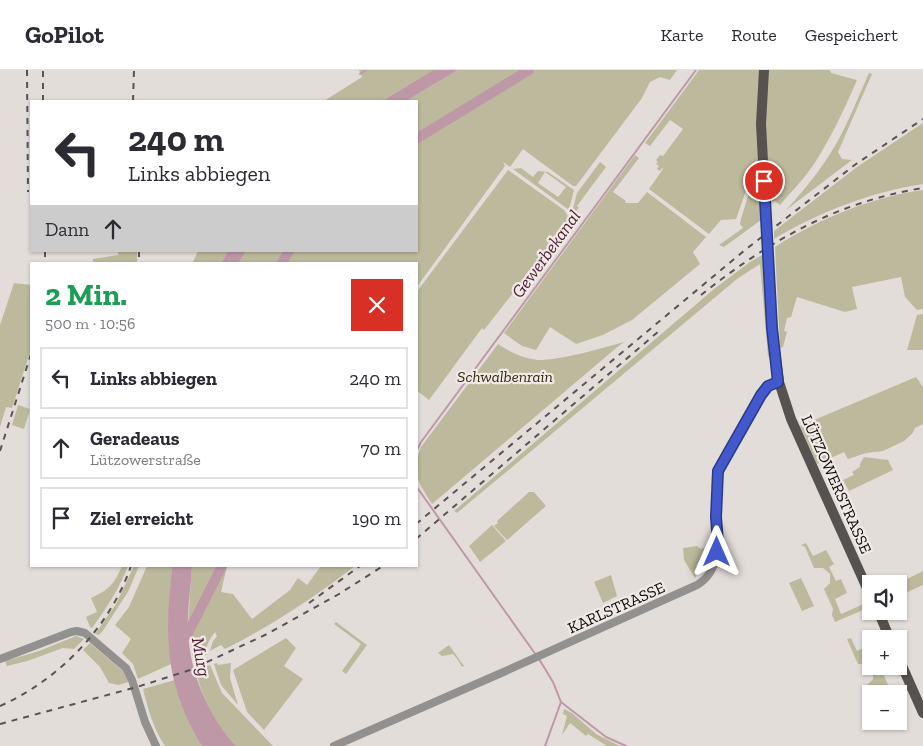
<!DOCTYPE html>
<html lang="de">
<head>
<meta charset="utf-8">
<style>
  body { margin:0; font-family:"Zilla Slab",serif; background:#f2f2f3; color:#2b2b33; height:100vh; display:flex; flex-direction:column; font-size:19px; white-space:nowrap }
  * { box-sizing:border-box; margin:0 }
  p { font-size:16px; color:#7c7c81 }
  .icon { flex:none; width:28px; height:28px; fill:none; stroke:currentColor; stroke-width:2; stroke-linecap:round; stroke-linejoin:round }
  .map { position:relative; flex:1; overflow:hidden }
  .drawer { position:absolute; left:30px; top:192px; width:388px; height:305px; display:flex; flex-direction:column; background:#fff; border-radius:0px; box-shadow:0 1px 4px #0004 }
  .drawer>* { flex:none }
  .banner { position:absolute; left:30px; top:30px; width:388px; height:152px; border-radius:0px; box-shadow:0 1px 4px #0004; background:#fff; color:#2b2b33; overflow:hidden }
  .fabs { position:absolute; left:862px; top:505px; display:grid; gap:10px }
  .fabs a { display:grid; place-items:center; width:45px; height:45px; border-radius:0px; background:#fff; box-shadow:0 1px 4px #0004; font-size:25px }
  .pin { position:absolute; display:grid; place-items:center; width:42px; height:42px; color:#fff; margin:-21px; border:2px solid #fff; border-radius:50%; box-shadow:0 1px 5px #0007 }
  .me { position:absolute; width:55px; margin:-28px; rotate:0deg; stroke-linejoin:round; filter:drop-shadow(0 0 4px #0008) }
  .turn { display:flex; align-items:center; gap:18px; height:105px; padding:0 15px; font-size:22px }
  .turn .icon { width:65px; height:65px; stroke-width:2.5 }
  .turn b { display:block; font-size:35px; line-height:42px }
  .then { display:flex; align-items:center; height:48px; padding:0 15px; background:#0003; gap:10px; font-size:19px }
  .round { display:grid; place-items:center; flex:none; width:52px; height:52px; border-radius:0px; background:#f2f2f3 }
  .head { display:flex; align-items:center; justify-content:space-between; height:85px; padding:0 15px }
  h1 { font-size:30px; font-weight:700; line-height:38px; color:#1e9e55 }
  ul { padding:0; list-style:none }
  li { display:flex; align-items:center; gap:15px; height:62px; margin:0 10px 8px; padding:0 5px; border:2px solid #e1e1e2; border-radius:0px }
  li div { flex:1 }
  li b { display:block; font-size:19px }
  li em { font-style:normal }
  header { display:flex; align-items:center; gap:30px; box-sizing:border-box; height:70px; padding:0 25px; background:#fff; border-bottom:1px solid #e1e1e2 }
  header strong { font-size:24px }
  nav { display:flex; gap:28px; margin-inline-start:auto; font-size:18px }
  .map>svg:first-child { display:block }
  .green { fill:#bdb99c; fill-rule:evenodd }
  .water { fill:#bf98a8 }
  .lines { fill:none; stroke-linecap:round; stroke-linejoin:round }
  .stream { stroke:#bf98a8; stroke-width:2 }
  .river { stroke:#bf98a8; stroke-width:10 }
  .minor { stroke:#92918f; stroke-width:8 }
  .major { stroke:#55524f; stroke-width:10 }
  .rail { stroke:#585453; stroke-width:2; stroke-dasharray:6 6; stroke-linecap:butt }
  .route-casing { stroke:#2b3a85; stroke-width:12 }
  .route { stroke:#4259cd; stroke-width:9 }
  .labels { text-anchor:middle; stroke-width:4.5; stroke-linejoin:round; paint-order:stroke }
  .park-label { font-size:16px; font-style:italic; fill:#2e2909; stroke:#f0eae7 }
  .street-label { font-size:16px; fill:#0e0c0c; stroke:#f0eae7 }
  .water-label { font-size:18px; font-style:italic; fill:#4f1c35; stroke:#f0eae7 }
</style>
</head>
<body>
<header>
<strong>GoPilot</strong>
<nav><a>Karte</a><a>Route</a><a>Gespeichert</a></nav>
</header>
<div class="map">
<svg width="923" height="676" viewBox="0 0 923 676">
  <rect width="100%" height="100%" fill="#e3ddda"/>
  <path class="green" d="M359,0H433L382,31H324L362,7Z
    M458,0H526L416,67V31H406Z
    M532,0H677L670,10L660,7L650,12L642,28L576,116H573L523,79L510,97L503,92L505,96L416,218V194H284L291,181H416V70Z
    M699,0H760L757,54L761,150L724,177L719,175L743,158L740,154L741,149L751,116L747,118L736,149L721,150L709,164L649,119L663,99L662,98L660,101L657,99L659,96L656,94L658,92L656,90L660,85L663,86L683,59L670,50L650,76L645,73Z
    M767,0H830L831,3L857,10C844,40 830,70 812,97C803,110 790,123 780,135L775,131L772,132V110L769,112L765,53Z
    M869,3L872,4L838,82L842,89L852,90L786,140C807,117 828,91 842,63C852,43 860,23 869,3Z
    M923,53V114C871,122 819,142 774,169V161L857,97Z
    M635,85L639,88L613,122L626,131L625,133H638L647,122L706,167L693,182L700,194L632,250L603,265L576,274L550,257L536,280L522,276L504,263Z
    M600,92L606,97L577,136L579,138L574,143L572,142L577,123Z
    M521,98L533,107L538,101L548,102L574,120L569,140L513,99ZM545,102L566,117L558,127L538,113Z
    M508,100L564,140L570,150L484,260L482,258L429,330L416,320V223Z
    M923,120V239L917,240L905,227L901,207L852,217L857,239L845,242L797,227L791,247L787,248L784,261L787,262L783,277L780,278L775,177C818,149 872,127 923,120Z
    M118,181H137V194H93V189L118,185Z
    M198,181H228L221,194H192Z
    M246,181H287L280,194H238Z
    M764,184L771,285L768,287L760,194L737,209L457,443L454,441L714,219L750,192Z
    M14,213L31,215V279L12,338L6,337L0,357V255Z
    M923,244V280H907L917,245Z
    M624,272L615,279L432,434C418,412 411,403 421,377L498,274C511,283 527,290 542,290C570,288 598,279 624,272Z
    M916,307L923,317V354L915,358L912,364L904,371L883,381L866,383L848,389L844,382L817,394L800,356Z
    M18,335L30,339L24,359L12,355Z
    M864,387L888,390L893,400L849,421L843,410L854,405L852,402L860,397V394Z
    M529,422H534L546,436L507,470L494,456L498,453L497,451Z
    M492,455L506,471L480,492L469,476Z
    M806,473L813,486L826,480L834,494L829,497L836,511L841,509L847,523L835,529L841,544L868,532L870,537L835,552L832,545L833,539L824,519L830,513V504L823,498H814L805,477L801,475Z
    M697,476L701,479L704,478L709,483V488L695,508L684,490L683,478Z
    M122,496H128C119,519 106,539 92,558L90,557L86,547L97,542L91,528C109,520 114,514 122,496Z
    M134,496H139L128,522L102,562L99,565L95,564L116,534Z
    M147,496H172L168,561L171,594L138,609L133,594L122,583L131,569L115,555L129,537Z
    M192,496H227L221,522L233,524L252,549L290,520L298,508L307,515L321,496H355C315,527 271,556 225,579L221,575L210,581L213,571L217,566L215,562C210,569 205,576 207,584L193,590L188,553Z
    M923,501V515L899,526V514H897Z
    M611,505L617,526L603,533L594,512Z
    M801,508L814,536L802,541L789,513Z
    M336,552L367,575L346,604L342,601L361,574L334,554Z
    M76,566L84,569L74,579L63,578L27,591L7,596L5,591L39,581Z
    M286,568L296,578L284,596L303,609L264,660L247,642L233,600Z
    M851,568L857,581L870,575L871,596H874L878,606L883,604L890,619L879,624H871L867,615L873,609V600L867,594H858L847,569Z
    M90,573L123,601L129,612L118,615L109,613L100,597L83,580Z
    M449,575L464,596L462,597L458,590L453,584L442,586L438,583Z
    M217,593L218,595L231,593L230,608L238,635L221,615L214,594Z
    M210,595L222,623L273,676H236C217,655 202,630 196,601Z
    M175,610C181,634 190,655 202,676H165C153,658 148,639 143,619Z
    M564,639L572,643L596,664L620,676H607L588,664L586,666L570,653L562,665L567,646L563,644Z"/>
  <path class="water" d="M433,0H458L406,31H382Z
    M228,181H246L238,194H221Z
    M172,496H192C191,518 187,540 188,561C190,604 208,645 236,676H202C184,647 171,612 169,578C166,551 170,523 172,496Z"/>
  <g class="lines">
    <path class="stream" d="M360,4L366,0
      M416,382L421,372L696,0
      M416,416L536,585
      M539,589L553,612L561,632L606,667L626,676
      M545,676L561,632"/>
    <path class="river" d="M416,69L529,0
      M281,194L289,181
      M179,574L188,563L222,496"/>
    <path class="minor" d="M0,589L71,562L77,561L85,563L126,598L132,610L145,652L156,676
      M334,676L499,604L697,515C733,494 710,437 718,403C720,393 728,384 732,375C742,359 752,342 761,325L769,316L779,312"/>
    <path class="major" d="M764,0L761,54L772,259L779,312L791,349L871,527
      M878,541L890,569
      M899,589L923,643"/>
    <path class="rail" d="M27,0L28,122
      M43,31V0
      M133,31L134,0
      M45,181V194
      M139,181V194
      M701,225C769,171 836,132 923,118
      M0,381L31,284
      M416,454L745,180L856,94L923,49
      M416,469L659,261
      M309,533L360,496
      M0,636C59,610 110,557 131,496
      M0,654L137,617L190,600L267,564L339,524L383,496"/>
  </g>
  <g class="lines">
    <g class="route-casing">
      <path id="route" d="M717,482L718,472L716,447L718,401L761,325L768,316L778,312L772,258L764,111"/>
    </g>
    <use href="#route" class="route"/>
  </g>
  <g class="labels">
    <g class="park-label">
      <text x="505" y="312">Schwalbenrain</text>
    </g>
    <g class="street-label">
      <text transform="translate(837 414) rotate(66)" y="6">LÜTZOWERSTRASSE</text>
      <text transform="translate(616 537) rotate(-24)" y="6">KARLSTRASSE</text>
    </g>
    <g class="water-label">
      <text transform="translate(546 184) rotate(-54)" y="6">Gewerbekanal</text>
      <text transform="translate(201 587) rotate(80)" y="6">Murg</text>
    </g>
  </g>
</svg>
<div class="fabs">
<a><svg class="icon" aria-label="sound" viewBox="0 0 24 24"><path d="M4 9h4l5-4v14l-5-4H4zM17 9q2 3 0 6"/></svg></a>
<a>+</a>
<a>−</a>
</div>
<div class="pin" style="left:764px;top:111px;background:#d93025"><svg class="icon" aria-label="arrive" viewBox="0 0 24 24"><path d="M6 21V4h12l-3 4 3 4H6"/></svg></div>
<svg class="me" style="left:717px;top:482px" viewBox="-20 -20 40 40"><path d="M0-17L14 15 0 8-14 15z" fill="#4259cd" stroke="#fff" stroke-width="4"/></svg>
<div class="banner">
<div class="turn"><svg class="icon" aria-label="left" viewBox="0 0 24 24"><path d="M17 20v-9H6M10 6l-5 5 5 5"/></svg><div><b>240 m</b>Links abbiegen</div></div>
<div class="then">Dann<svg class="icon" aria-label="ahead" viewBox="0 0 24 24"><path d="M12 20V5M6 11l6-6 6 6"/></svg></div>
</div>
<section class="drawer">
<div class="head"><div><h1>2 Min.</h1><p>500 m · 10:56</p></div><a class="round" style="background:#d93025;color:#fff"><svg class="icon" aria-label="close" viewBox="0 0 24 24"><path d="M6 6l12 12M18 6L6 18"/></svg></a></div>
<ul>
<li><svg class="icon" aria-label="left" viewBox="0 0 24 24"><path d="M17 20v-9H6M10 6l-5 5 5 5"/></svg><div><b>Links abbiegen</b></div><em>240 m</em></li>
<li><svg class="icon" aria-label="ahead" viewBox="0 0 24 24"><path d="M12 20V5M6 11l6-6 6 6"/></svg><div><b>Geradeaus</b><p>Lützowerstraße</p></div><em>70 m</em></li>
<li><svg class="icon" aria-label="arrive" viewBox="0 0 24 24"><path d="M6 21V4h12l-3 4 3 4H6"/></svg><div><b>Ziel erreicht</b></div><em>190 m</em></li>
</ul>
</section>
</div>
</body>
</html>
